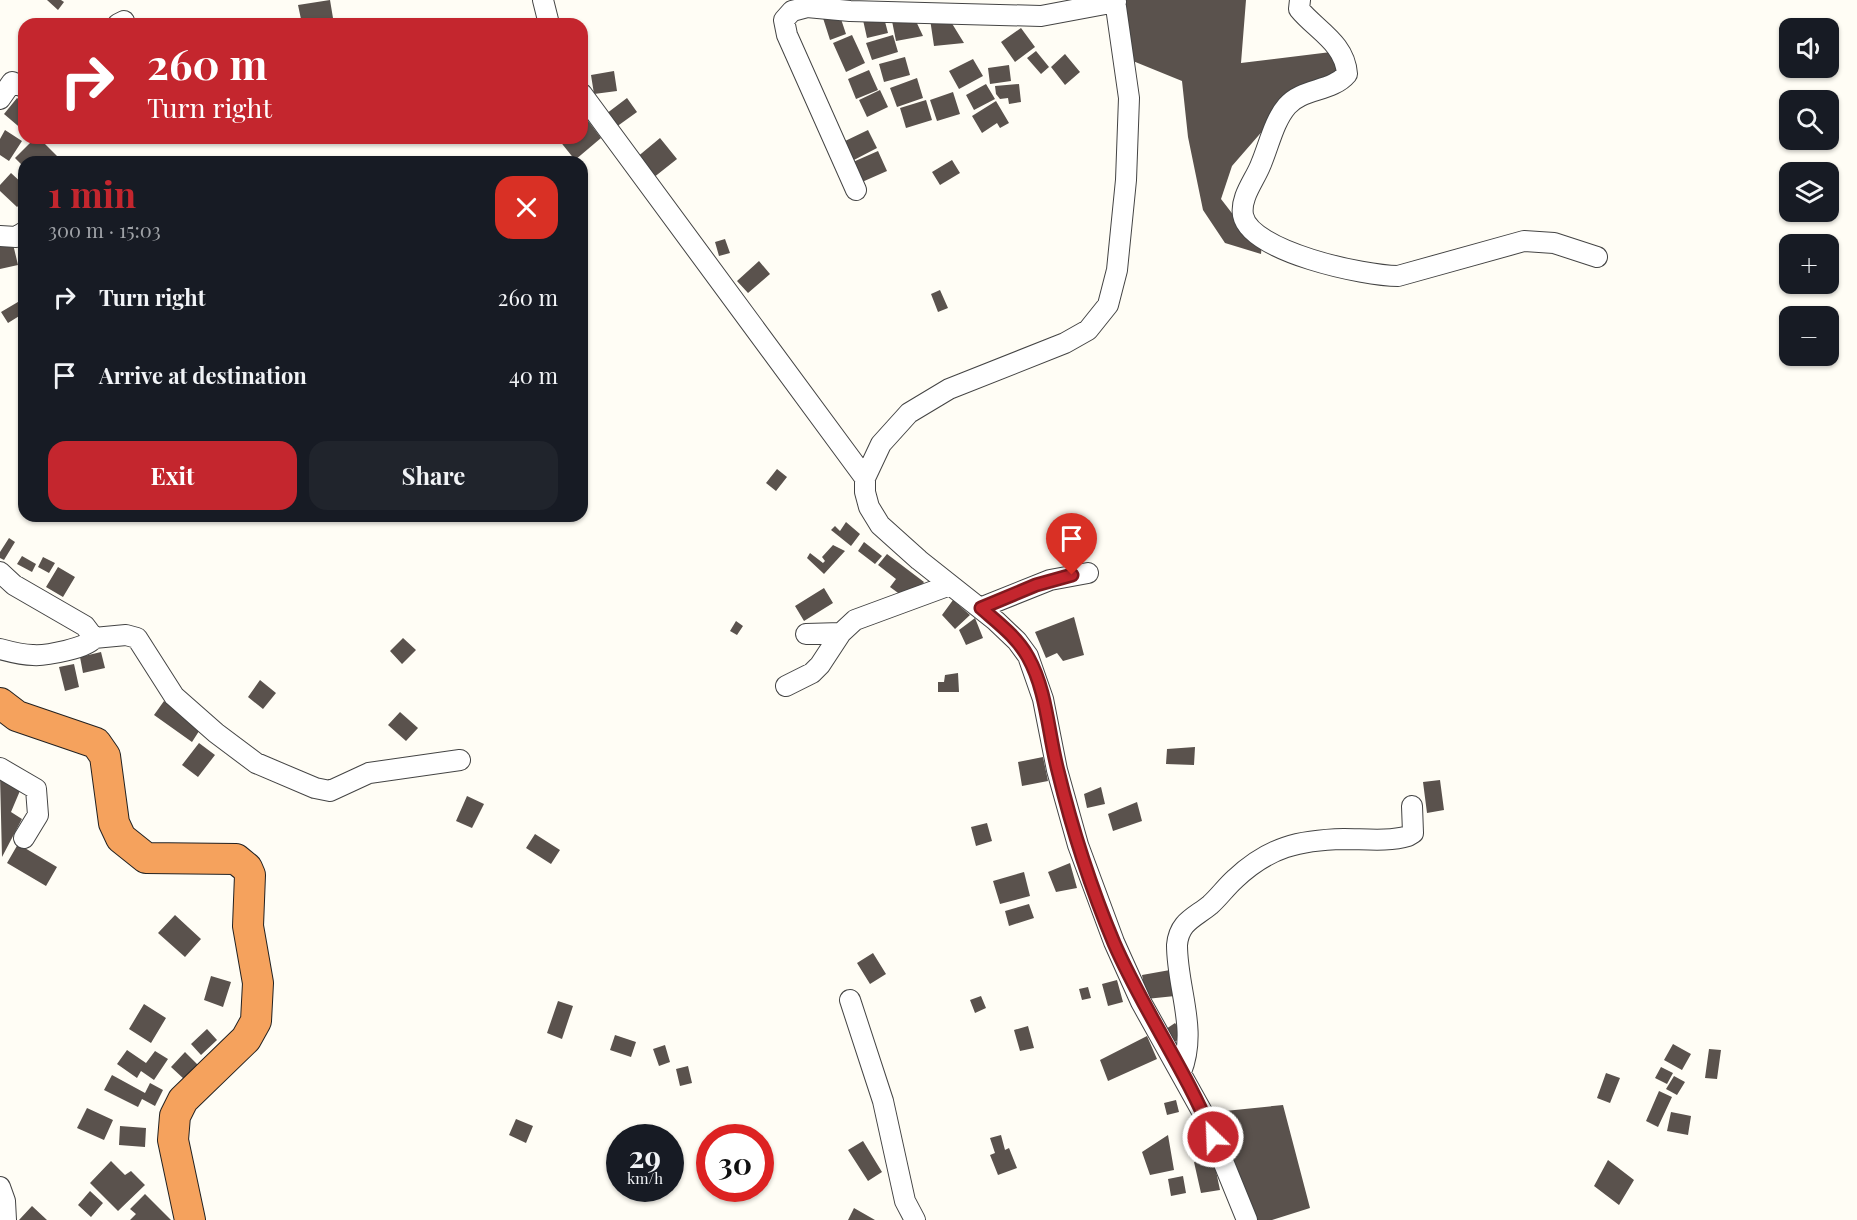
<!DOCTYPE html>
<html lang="en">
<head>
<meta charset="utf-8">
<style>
  body { margin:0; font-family:"Playfair Display",serif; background:#20242c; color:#f1f3f6; height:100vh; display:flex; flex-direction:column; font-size:22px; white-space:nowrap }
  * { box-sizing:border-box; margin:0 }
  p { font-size:20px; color:#9ea1a6 }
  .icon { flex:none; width:33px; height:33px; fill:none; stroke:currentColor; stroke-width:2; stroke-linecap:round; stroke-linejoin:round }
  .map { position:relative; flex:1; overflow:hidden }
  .panel { position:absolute; left:18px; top:156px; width:570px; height:366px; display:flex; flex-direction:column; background:#171b24; border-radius:18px; box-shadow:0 2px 4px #0004 }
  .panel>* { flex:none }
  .guide { position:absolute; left:18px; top:18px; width:570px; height:126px; border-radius:18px; box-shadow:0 2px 4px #0004; background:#c4262e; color:#fff; overflow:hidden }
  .fabs { position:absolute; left:1779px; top:18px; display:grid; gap:12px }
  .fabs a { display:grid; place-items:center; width:60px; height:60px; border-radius:12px; background:#171b24; box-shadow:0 2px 4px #0004; font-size:30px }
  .speed { position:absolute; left:606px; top:1124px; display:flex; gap:12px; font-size:30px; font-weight:700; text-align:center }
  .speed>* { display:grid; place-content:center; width:78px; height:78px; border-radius:50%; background:#171b24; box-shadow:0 2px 4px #0004; line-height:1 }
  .speed small { font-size:15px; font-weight:400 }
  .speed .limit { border:9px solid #d22; background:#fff; color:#111 }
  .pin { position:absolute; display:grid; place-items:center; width:51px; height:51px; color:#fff; margin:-62px -26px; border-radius:50% 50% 50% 0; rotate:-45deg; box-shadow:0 0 6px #0007 }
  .pin .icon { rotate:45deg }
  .me { position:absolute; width:66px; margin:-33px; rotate:336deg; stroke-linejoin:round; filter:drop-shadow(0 0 4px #0008) }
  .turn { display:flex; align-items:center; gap:21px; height:126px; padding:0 30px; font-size:27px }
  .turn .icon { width:78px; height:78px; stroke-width:2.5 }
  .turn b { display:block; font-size:42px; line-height:51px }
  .round { display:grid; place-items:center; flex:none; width:63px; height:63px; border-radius:18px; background:#20242c }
  .head { display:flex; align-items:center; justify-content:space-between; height:102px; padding:0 30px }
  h1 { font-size:36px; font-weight:700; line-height:45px; color:#c4262e }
  .button { display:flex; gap:12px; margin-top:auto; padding:12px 30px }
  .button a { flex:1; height:69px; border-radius:18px; background:#c4262e; color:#fff; font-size:24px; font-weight:700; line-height:69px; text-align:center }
  .button a+a { background:#20242c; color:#f1f3f6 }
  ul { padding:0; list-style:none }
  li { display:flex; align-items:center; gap:18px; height:78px; padding:0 30px }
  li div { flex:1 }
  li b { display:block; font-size:22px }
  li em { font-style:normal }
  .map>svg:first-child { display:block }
  .building { fill:#5a524d }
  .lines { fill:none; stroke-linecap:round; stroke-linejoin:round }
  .minor-casing { stroke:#444; stroke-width:22 }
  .highway-casing { stroke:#222; stroke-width:32 }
  .minor { stroke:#fff; stroke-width:20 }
  .highway { stroke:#f5a25d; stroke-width:30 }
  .route-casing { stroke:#7f191e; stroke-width:15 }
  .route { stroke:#c4262e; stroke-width:10 }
</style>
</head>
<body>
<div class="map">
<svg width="1857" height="1220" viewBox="0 0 1857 1220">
  <rect width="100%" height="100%" fill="#fffdf5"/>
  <path class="building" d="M47,0H61L64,2L58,10Z
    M330,0L334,24H302L298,5Z
    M1121,0H1246L1241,63L1331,52L1341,71L1272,120L1232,166L1221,199L1238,221L1262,243L1261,254L1225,243L1203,210L1188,137L1182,81L1128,59Z
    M839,13L846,34L830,40L823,18Z
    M883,14L888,33L867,38L863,20Z
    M914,17L923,36L896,41L892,21Z
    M948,17L964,43L934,46L930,19Z
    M1021,28L1035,47L1015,62L1001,42Z
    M852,35L865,63L846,72L833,43Z
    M893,35L898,52L872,60L866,43Z
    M1036,51L1049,67L1041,74L1027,58Z
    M1065,54L1080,72L1065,85L1051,67Z
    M905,57L910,75L884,82L879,64Z
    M973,59L983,76L959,89L949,71Z
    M1009,65L1011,81L990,84L988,68Z
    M869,70L878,90L856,99L848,79Z
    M614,71L617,91L594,94L591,75Z
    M917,78L923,98L897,107L890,88Z
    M986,84L995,99L974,110L966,95Z
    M1019,84L1021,102L1009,104L1008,98L1000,99L996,94L995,86Z
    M880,90L888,107L867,117L859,100Z
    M953,92L960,114L937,121L930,100Z
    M17,98L24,103V131L4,114Z
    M627,98L637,112L612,130L602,117Z
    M926,100L932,120L906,128L900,108Z
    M996,101L1009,123L1000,128L997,123L982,133L972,116Z
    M586,118L601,138L575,160L559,140L582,138V121Z
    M5,130L22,141L9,161L0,155V139Z
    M868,130L877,148L852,161L843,142Z
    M35,138H39L63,162H24V167L15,158Z
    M660,138L677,159L653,178L636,158Z
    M878,151L887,171L862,182L853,162Z
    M952,160L960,173L940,185L932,172Z
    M11,173L24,185V200L17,207L0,191V185Z
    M725,239L730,253L719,256L715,242Z
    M13,244L18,265L0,269V247Z
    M759,261L770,274L748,293L737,281Z
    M940,290L948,308L938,312L931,294Z
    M23,299L24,313L8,323L1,312Z
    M777,469L787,477L776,491L766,483Z
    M846,522L860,534L851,546L831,530L835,526L840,531Z
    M9,538L15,542L4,560L0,558V552Z
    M864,542L882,556L875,564L858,551Z
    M833,545L845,551L824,574L807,558L810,553L823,563L825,561L822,557Z
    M887,554L924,582L909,601L890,587L896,579L878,565Z
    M22,556L36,564L32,572L17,564Z
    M43,557L55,563L49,573L38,567Z
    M58,567L75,577L63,597L46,587Z
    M824,588L833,603L804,621L795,606Z
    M953,600L970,615L955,629L942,615Z
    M1074,617L1084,655L1063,661L1057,653L1046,658L1035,632Z
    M975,618L983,638L966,645L959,630Z
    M736,621L743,626L737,635L730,631Z
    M403,638L416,650L402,664L390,651Z
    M101,652L105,668L83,673L80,657Z
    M74,664L79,687L65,691L59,667Z
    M958,673L959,692H938V682H944L945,675Z
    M260,680L276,693L263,709L248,697Z
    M164,701L201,728L192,742L154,715Z
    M400,712L418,728L406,741L388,725Z
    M199,743L215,755L198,777L182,765Z
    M1195,747L1194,765L1166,764L1167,749Z
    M1043,757L1048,781L1022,786L1018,762Z
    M0,776L22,786L11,812L22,819L2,857Z
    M1440,780L1444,810L1427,813L1423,782Z
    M1101,787L1105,804L1087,808L1084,794Z
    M467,796L484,804L472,828L456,821Z
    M1137,802L1142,821L1113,831L1108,814Z
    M987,823L992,841L976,846L971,827Z
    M535,834L560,850L551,864L526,848Z
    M18,844L57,867L46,886L7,863Z
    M1070,863L1077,888L1056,892L1048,872Z
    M1024,872L1030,896L1000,904L993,881Z
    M1029,904L1034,918L1009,926L1005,911Z
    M175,915L201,939L185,957L158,933Z
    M873,953L886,974L870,984L857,963Z
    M1170,970L1175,996L1146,999L1142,975Z
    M211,976L231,982L223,1007L204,1000Z
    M1117,980L1123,1002L1108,1006L1102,984Z
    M1088,987L1091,998L1082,1000L1079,989Z
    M981,996L986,1008L975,1013L970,1000Z
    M558,1001L573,1006L562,1039L547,1033Z
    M144,1004L166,1018L151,1043L129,1029Z
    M1175,1023L1184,1035L1172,1044L1163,1031Z
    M1028,1026L1034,1048L1020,1051L1014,1030Z
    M207,1029L217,1040L201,1055L191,1044Z
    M615,1035L636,1042L631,1057L610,1050Z
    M1147,1036L1157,1059L1108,1081L1100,1060Z
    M1673,1044L1691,1054L1682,1070L1664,1060Z
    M665,1045L670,1062L659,1066L653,1049Z
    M1709,1049L1721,1050L1717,1079L1705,1078Z
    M127,1050L146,1063L155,1051L168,1059L154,1080L141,1071L137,1078L117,1064Z
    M185,1052L198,1065L184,1079L171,1067Z
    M688,1066L692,1083L680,1086L676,1069Z
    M1661,1067L1673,1073L1667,1084L1655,1078Z
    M1606,1073L1620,1078L1610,1103L1597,1098Z
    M112,1075L145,1093L150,1083L163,1090L155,1106L142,1099L138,1107L104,1090Z
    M1674,1076L1685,1082L1677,1095L1666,1089Z
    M1659,1091L1672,1097L1658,1127L1646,1121Z
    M1176,1100L1179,1112L1167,1115L1164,1103Z
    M1283,1105L1310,1208L1272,1220H1254L1215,1112Z
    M87,1108L113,1120L104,1140L77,1128Z
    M1671,1112L1691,1116L1688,1135L1667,1131Z
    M516,1119L533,1126L526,1143L509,1135Z
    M120,1126L146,1128L145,1147L119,1145Z
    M1001,1135L1005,1150L1009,1148L1017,1168L998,1175L990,1155L995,1153L990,1138Z
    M1168,1135L1174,1170L1150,1175L1142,1152Z
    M863,1141L882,1172L868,1181L848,1150Z
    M1213,1157L1220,1190L1201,1193L1194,1162Z
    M1608,1160L1634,1180L1619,1205L1594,1186Z
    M111,1161L125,1175L131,1171L145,1185L118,1211L90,1183Z
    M1183,1176L1186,1193L1171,1196L1168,1179Z
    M90,1191L103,1203L91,1217L78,1205Z
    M145,1194L171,1220H130L136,1214L130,1209Z
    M32,1206L47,1220H19Z
    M854,1208L875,1220H848Z"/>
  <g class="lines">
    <g class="minor-casing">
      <path id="minor" d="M543,0L549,24
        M1115,0L1129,98L1126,180L1117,270L1108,305L1088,330L1065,343L949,389L909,413L881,444L865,478V492L869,507L880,525L919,560L996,621L1017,641L1028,656L1043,699L1057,770L1078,845L1114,942L1141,1002L1205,1117L1247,1220
        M1300,0L1299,9C1316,30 1345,43 1347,74C1332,92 1302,88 1287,106C1274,121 1269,145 1261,164C1255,180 1240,197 1243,215C1250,252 1365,276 1398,276L1524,241L1554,243L1597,257
        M118,24L124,21
        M582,94L865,478
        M0,99L12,82L24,87
        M856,190L787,35L784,20L792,11L807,7L850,11L1041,16L1116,2
        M0,236L16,237L24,232
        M0,572L14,585L85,626L94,638C89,648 45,656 33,655C22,655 11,652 0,649
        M980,608L1050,580L1088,573
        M806,634L841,633
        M94,638L126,635L137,638L174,696L216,733L256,763L315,788L330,791L369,773L460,760
        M786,686L812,673L820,665L841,633L855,620L950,585
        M0,768L36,789L38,815L24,838
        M850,1000L883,1101L905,1201L915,1220
        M1181,1072C1198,1029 1177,989 1177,945C1179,922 1194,918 1210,905C1219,897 1226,887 1235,879C1269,847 1299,840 1344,839C1364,839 1389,842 1408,836L1413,833L1412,806
        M0,1187L5,1201L6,1220"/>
    </g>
    <g class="highway-casing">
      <path id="highway" d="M0,703L17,716L96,743L105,756L114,823L121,838L146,858L236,859L247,868L250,875L248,926L258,983L256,1021L246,1039L183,1100L175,1116L173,1140L190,1220"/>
    </g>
    <use href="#minor" class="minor"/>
    <use href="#highway" class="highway"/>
  </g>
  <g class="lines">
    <g class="route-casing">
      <path id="route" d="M1072,575L1036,585L981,608C998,623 1017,637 1028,657C1047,691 1048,733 1058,771C1072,829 1091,888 1114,943C1143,1010 1186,1070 1213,1137"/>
    </g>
    <use href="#route" class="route"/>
  </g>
</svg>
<div class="fabs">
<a><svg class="icon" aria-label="sound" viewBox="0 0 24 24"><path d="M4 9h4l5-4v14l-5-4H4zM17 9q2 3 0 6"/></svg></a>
<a><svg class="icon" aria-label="search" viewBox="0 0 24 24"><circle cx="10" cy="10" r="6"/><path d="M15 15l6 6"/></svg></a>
<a><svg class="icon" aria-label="layers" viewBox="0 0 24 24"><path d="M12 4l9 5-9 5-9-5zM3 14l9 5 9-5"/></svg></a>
<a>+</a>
<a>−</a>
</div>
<div class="speed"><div>29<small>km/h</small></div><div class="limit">30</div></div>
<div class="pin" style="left:1072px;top:575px;background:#d93025"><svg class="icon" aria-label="arrive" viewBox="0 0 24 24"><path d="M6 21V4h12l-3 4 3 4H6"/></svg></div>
<svg class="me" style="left:1213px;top:1137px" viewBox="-20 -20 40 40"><circle r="17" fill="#c4262e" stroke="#fff" stroke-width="3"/><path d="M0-11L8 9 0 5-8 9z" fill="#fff"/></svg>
<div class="guide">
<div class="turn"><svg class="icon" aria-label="right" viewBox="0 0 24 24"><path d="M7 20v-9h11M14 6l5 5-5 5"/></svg><div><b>260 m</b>Turn right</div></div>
</div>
<section class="panel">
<div class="head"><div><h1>1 min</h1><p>300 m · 15:03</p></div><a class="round" style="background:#d93025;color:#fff"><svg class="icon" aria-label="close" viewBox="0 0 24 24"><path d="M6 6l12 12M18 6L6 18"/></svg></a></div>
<ul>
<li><svg class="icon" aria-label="right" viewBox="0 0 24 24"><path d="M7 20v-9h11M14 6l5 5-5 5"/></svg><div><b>Turn right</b></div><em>260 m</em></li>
<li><svg class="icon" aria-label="arrive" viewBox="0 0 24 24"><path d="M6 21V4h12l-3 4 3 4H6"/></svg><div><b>Arrive at destination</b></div><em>40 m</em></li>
</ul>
<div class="button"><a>Exit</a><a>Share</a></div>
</section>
</div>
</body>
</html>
